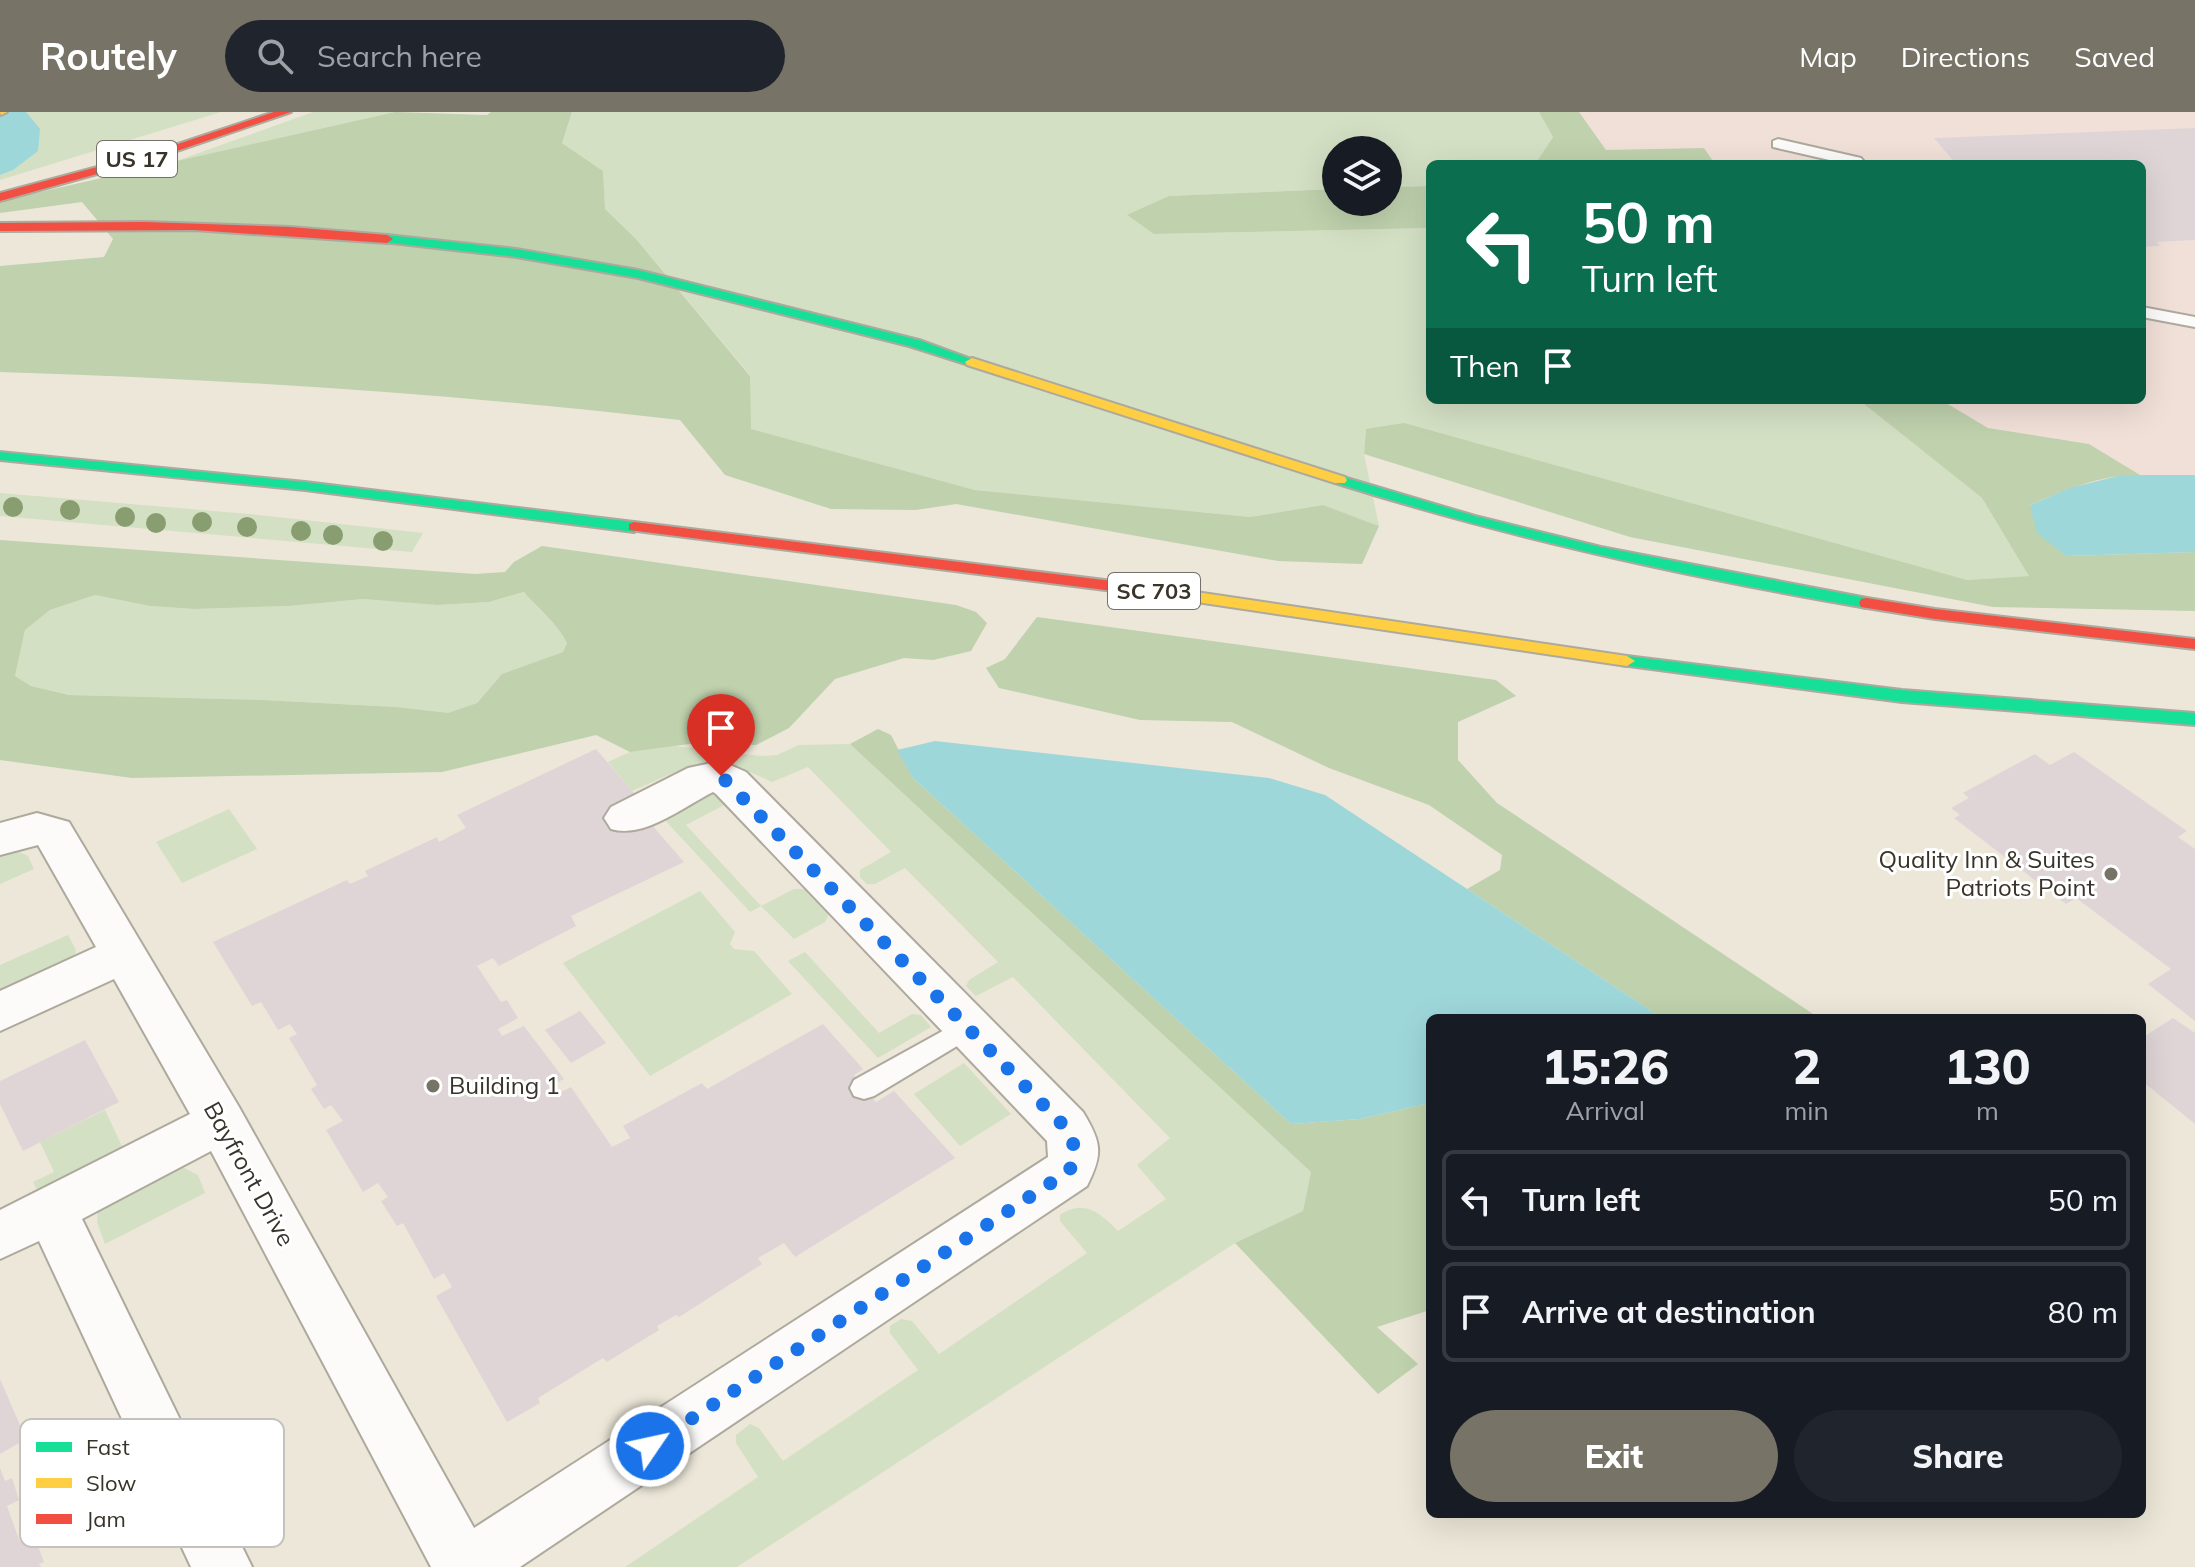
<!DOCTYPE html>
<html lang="en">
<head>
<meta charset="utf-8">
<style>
  body { margin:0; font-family:Mulish,sans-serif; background:#20242c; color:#f1f3f6; height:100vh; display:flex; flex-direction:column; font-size:30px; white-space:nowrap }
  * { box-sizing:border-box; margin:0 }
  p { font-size:26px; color:#9ea1a6 }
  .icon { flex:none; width:44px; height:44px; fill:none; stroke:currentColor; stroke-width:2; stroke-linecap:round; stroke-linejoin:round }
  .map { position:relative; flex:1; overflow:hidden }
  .details { position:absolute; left:1426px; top:902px; width:720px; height:504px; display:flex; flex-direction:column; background:#171b24; border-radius:12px; box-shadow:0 8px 32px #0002 }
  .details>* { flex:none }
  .top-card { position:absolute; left:1426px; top:48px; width:720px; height:244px; border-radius:12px; box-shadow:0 8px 32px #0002; background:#0b6e4f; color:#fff; overflow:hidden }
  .tools { position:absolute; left:1322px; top:24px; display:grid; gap:16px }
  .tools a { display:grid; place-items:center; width:80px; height:80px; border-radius:50%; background:#171b24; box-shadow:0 8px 32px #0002; font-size:40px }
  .pin { position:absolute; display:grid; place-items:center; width:68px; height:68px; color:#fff; margin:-82px -34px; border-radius:50% 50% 50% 0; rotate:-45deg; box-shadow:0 0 8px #0007 }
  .pin .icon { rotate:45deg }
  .me { position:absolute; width:88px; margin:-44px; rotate:56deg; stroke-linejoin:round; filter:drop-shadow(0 0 6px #0008) }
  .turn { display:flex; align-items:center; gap:28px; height:168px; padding:0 24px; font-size:36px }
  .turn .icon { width:104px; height:104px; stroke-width:2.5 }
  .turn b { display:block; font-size:56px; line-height:68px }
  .then { display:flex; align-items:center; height:76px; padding:0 24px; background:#0003; gap:16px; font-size:30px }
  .eta { display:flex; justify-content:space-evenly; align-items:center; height:136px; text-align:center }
  .eta b { font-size:48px; font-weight:800; line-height:56px }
  .cta { display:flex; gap:16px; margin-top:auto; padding:16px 24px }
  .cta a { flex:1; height:92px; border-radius:48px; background:#777367; color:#fff; font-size:32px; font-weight:800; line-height:92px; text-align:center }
  .cta a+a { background:#20242c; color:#f1f3f6 }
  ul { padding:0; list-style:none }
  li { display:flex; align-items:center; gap:24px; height:100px; margin:0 16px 12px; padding:0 8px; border:4px solid #363941; border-radius:12px }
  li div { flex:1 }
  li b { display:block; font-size:30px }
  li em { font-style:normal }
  header { display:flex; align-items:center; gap:48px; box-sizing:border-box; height:112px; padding:0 40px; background:#777367; color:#fff }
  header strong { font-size:38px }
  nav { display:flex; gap:44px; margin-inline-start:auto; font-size:28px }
  .search { width:560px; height:72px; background:#20242c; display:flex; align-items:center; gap:20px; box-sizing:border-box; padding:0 28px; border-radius:44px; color:#9ea1a6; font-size:30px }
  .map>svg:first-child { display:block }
  .commercial { fill:#f1e0d8 }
  .green { fill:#d4e0c4 }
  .forest { fill:#bfd1ad; fill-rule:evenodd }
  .water { fill:#9ed7da }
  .building { fill:#dfd5d7 }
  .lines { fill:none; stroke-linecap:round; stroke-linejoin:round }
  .lane-casing { stroke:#ada99d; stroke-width:4 }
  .street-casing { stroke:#ada99d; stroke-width:4 }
  .fast-casing { stroke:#ada99d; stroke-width:4 }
  .slow-casing { stroke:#ada99d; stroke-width:4 }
  .jam-casing { stroke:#ada99d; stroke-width:4 }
  .lane { fill:#fcfbf9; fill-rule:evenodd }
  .street { fill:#fcfbf9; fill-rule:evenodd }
  .fast { fill:#16e098; fill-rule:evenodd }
  .slow { fill:#ffcf43; fill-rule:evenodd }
  .jam { fill:#f24e42; fill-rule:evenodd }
  .tree { fill:#889e70 }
  .route { stroke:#1a73e8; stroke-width:14; stroke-dasharray:0 25.2 }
  .poi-dot { fill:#777367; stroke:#fff; stroke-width:3 }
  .labels { text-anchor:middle; stroke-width:6; stroke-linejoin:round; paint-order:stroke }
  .shield { fill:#fff; stroke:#74716a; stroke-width:2 }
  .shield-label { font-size:22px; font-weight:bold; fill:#38342a }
  .poi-label { font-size:24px; fill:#38342a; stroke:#fff; text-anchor:end }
  .street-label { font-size:24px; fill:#38342a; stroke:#fff }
  .key { fill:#fff; stroke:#c3c2bf; stroke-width:2 }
  .key-label { font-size:22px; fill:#38342a }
</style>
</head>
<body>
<header>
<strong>Routely</strong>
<div class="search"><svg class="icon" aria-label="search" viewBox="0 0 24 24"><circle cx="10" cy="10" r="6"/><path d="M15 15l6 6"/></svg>Search here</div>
<nav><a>Map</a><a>Directions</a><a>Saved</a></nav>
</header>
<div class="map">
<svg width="2195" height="1455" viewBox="0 0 2195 1455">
  <rect width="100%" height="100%" fill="#ece7d8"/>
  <path class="commercial" d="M1559,0H2195V486L1873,288H2142V52H1715L1704,36L1581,39Z"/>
  <path class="green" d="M0,0H221L0,68Z
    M313,0H395L168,52Z
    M572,0H1539L1553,25L1535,52H1430V74L1388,75V38H1336V77L1169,84L1128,104L1155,122L1430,116V288H1859L1982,386L2030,464L1967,468L1366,317L1364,342L1379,414L1323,393L1250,405L975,378L750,317V263L636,127L605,97L603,59L562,31Z
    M0,381L249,402L423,421L412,440L0,404Z
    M525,480C538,499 557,511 567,531L563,540L502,562L477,591L448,602L396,595L263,588L69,583L31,574L15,564L25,518L50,498L95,483L150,494L195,497L289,494L363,487L437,493L489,490Z
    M850,632L1311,1060L1303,1099L1235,1131L737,1455H625L758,1365L736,1331V1323L750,1312L759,1316L783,1349L918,1258L890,1221V1214L901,1207L912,1209L939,1242L1087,1141L1060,1109V1103C1085,1086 1101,1102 1118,1119L1166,1087L1137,1053L1170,1026L1013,865L976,884L966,874L969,868L998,850L905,756L875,772H867L860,765V758L891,740L808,655L772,670C705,638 696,652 632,679L608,650L630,640L675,634L761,644L777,643L799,633Z
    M712,682L726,692L686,713L761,794L794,777H805L829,802L825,810L794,827L761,794L750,800L662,705L703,684Z
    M229,697L257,737L182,771L156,730Z
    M17,739L28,744L34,757L0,772V741Z
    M700,779L735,820L730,832L734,837L754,839L792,882L650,964L563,851Z
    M68,823L76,838L74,849L0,884V853Z
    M805,840L879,921L912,902L921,903L931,915L878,946L788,849Z
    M964,951L1011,1002L960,1034L914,982Z
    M105,998L126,1043L41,1085L33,1070L54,1060L40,1030Z
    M184,1056L198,1063L205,1081L105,1132L97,1110L98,1097L170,1057Z"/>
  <path class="forest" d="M395,0L487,3L491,0H572L562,31L603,59L605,97L636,127L750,264L751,317L975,378L1250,405L1323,393L1379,414L1362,452L1278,449L956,392L916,398L831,397L725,363L680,308C454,282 227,267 0,260V154L104,145L113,127L82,90L0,101V89Z
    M1539,0H1579L1606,38L1704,36L1715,52H1535L1553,25Z
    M1430,74V116L1154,122L1127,103L1169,84L1336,77V90H1388V75Z
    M1859,288H1941L1988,316L2089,332L2140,363C2102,362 2065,378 2030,393L2067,444L2195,440V499L1993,495L1630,425L1364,342L1366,317L1404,311L1967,468L2029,464L1982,386Z
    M0,428L475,462L505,460L514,450L542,434L956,493L976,500L987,511L971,539L933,548L904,546L835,567L789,616L756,633L697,631L630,640L596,623L442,660L132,666L0,648ZM524,480C538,497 557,511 567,531L563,540L502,562L477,591L448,601L396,595L263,588L69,583L31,574L15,564L25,518L50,498L95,483L150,494L195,497L289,494L363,487L437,493L489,490Z
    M1037,505L1496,568L1516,584L1458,610V648L1497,691L1819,906H1662L1467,777L1500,758L1502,743L1429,693L1329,656L1232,610L1140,608L999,576L986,556L1005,547Z
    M878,617L891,623L913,666L1291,1012L1360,1007L1430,991V1198L1377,1215L1418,1252L1378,1282L1235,1131L1303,1099L1311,1060L850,632Z"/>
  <path class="water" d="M0,0H26L40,17L38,39L13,58L0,63Z
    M2122,363H2195V440L2066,444L2037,421L2030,393L2070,376Z
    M935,629L1269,666L1325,683L1662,906H1430V991L1360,1007L1291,1012L913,666L897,638Z"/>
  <path class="building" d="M2195,16V128L2157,130L2160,134L2142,135V52H1956L1934,26Z
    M596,637L639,687L618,697L637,719L651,712L684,750L571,804L576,814L499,854L493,846L477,854L501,890L507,888L518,906L498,917L502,924L524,914L564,967L549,974L555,983L571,975L612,1035L630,1026L623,1014L702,971L707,977L823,912L863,957L854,963L876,990L894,979L955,1046L795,1145L784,1131L758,1146L762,1152L679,1205L676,1203L657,1214L659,1218L607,1250L603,1246L538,1286L540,1291L507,1310L436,1184L452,1175L444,1161L434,1167L403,1111L397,1114L381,1089L388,1085L378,1071L363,1080L326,1018L343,1009L331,993L324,997L311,977L317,973L289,926L297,922L290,912L278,918L261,890L252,894L213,830L347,768L350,772L368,764L365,759L437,725L439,730L466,716L457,703Z
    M2074,640L2187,719L2178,725L2195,737V909L2148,872L2171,857L2076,786L2066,792L1954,706L1960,703L1951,696L1969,686L1963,681L2035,642L2050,653Z
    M580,899L606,931L571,951L545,918Z
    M2173,906L2195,921V1012L2142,969V926Z
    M85,928L119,990L23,1039L0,992V969Z
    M0,1267L26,1327L0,1342Z
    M0,1356L5,1369L12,1366L19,1388L7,1394L20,1430L34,1423L44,1450L39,1452L41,1455H0Z"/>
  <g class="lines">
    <g class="lane-casing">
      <path id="lane" d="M1778,27L1861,46L1866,52H1847L1773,35V29Z
        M2142,195L2195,205V215L2142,205Z
        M968,905L977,908L981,915L977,922L874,984L864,987L854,984L850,976L854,968Z"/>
    </g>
    <g class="street-casing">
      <path id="street" d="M721,649L746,660L1083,1000C1102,1031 1103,1042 1087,1074L520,1455H431L211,1039L82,1107L252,1455H191L39,1129L0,1147V1098L190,1002L114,867L0,919V879L96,835L38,733L0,743V711L37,701L69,710L239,995L474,1416L1048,1045L1047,1029L716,682L713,680C683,695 644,727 611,717L604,706L611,695L688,656Z"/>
    </g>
    <g class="fast-casing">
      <path id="fast" d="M387,123L516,137L638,158L919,228L979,250L972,254L909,234L638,166L516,145L383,130V124Z
        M0,340L305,370L634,410L642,415L634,420L305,378L0,348Z
        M1340,364L1475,404L1601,435L1867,486L1875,491L1867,496C1687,465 1509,426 1335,371L1333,368Z
        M1627,544L1902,578L2195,601V613L1902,590L1621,553L1619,549Z"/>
    </g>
    <g class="slow-casing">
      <path id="slow" d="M0,0H7L1,3Z
        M972,246L1345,365L1347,368L1345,371H1335L967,253L965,250Z
        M1169,476L1627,544L1635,549L1627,554L1163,485L1161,481Z"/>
    </g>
    <g class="jam-casing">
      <path id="jam" d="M274,0H291L165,43L0,89V81L157,39Z
        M145,110L290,115L387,123L393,127L387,131L194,118L0,119V111Z
        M634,410L1169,476L1177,481L1169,486L629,418V412Z
        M1867,486L1935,497L2195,527V537L1935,507L1861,495L1859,491L1861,487Z"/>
    </g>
    <use href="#lane" class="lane"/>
    <use href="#street" class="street"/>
    <use href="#fast" class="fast"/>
    <use href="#slow" class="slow"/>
    <use href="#jam" class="jam"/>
  </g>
  <g class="tree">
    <circle cx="13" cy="395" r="10"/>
    <circle cx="70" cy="398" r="10"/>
    <circle cx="125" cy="405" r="10"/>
    <circle cx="202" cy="410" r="10"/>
    <circle cx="156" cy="411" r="10"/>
    <circle cx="247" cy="415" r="10"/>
    <circle cx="301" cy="419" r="10"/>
    <circle cx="333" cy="423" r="10"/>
    <circle cx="383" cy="429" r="10"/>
  </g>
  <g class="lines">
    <path class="route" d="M650,1334L1069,1059C1078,1042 1075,1031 1065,1015L721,664"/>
  </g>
  <g class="poi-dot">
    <circle cx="2111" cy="762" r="8"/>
    <circle cx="433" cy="974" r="8"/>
  </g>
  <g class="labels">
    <g class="shield">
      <rect x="97" y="29" width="80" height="36" rx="6"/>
      <rect x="1108" y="461" width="92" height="36" rx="6"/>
    </g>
    <g class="shield-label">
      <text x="137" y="55">US 17</text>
      <text x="1154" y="487">SC 703</text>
    </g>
    <g class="poi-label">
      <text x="2095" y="756">Quality Inn &amp; Suites<tspan x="2095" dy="28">Patriots Point</tspan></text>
      <text x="449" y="982" text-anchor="start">Building 1</text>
    </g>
    <g class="street-label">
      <text transform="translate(249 1062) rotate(61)" y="8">Bayfront Drive</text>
    </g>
  </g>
  <rect x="20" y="1307" width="264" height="128" rx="12" class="key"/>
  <rect x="36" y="1330" width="36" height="10" fill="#16e098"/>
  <rect x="36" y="1366" width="36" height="10" fill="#ffcf43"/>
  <rect x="36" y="1402" width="36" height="10" fill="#f24e42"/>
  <g class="key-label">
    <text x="86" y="1343">Fast</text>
    <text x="86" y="1379">Slow</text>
    <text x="86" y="1415">Jam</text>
  </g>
</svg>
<div class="tools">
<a><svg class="icon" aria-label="layers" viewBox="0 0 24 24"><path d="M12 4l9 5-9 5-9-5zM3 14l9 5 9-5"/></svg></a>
</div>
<div class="pin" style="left:721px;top:664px;background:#d93025"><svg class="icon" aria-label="arrive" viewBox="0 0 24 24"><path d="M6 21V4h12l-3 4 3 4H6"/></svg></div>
<svg class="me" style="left:650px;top:1334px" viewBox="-20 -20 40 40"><circle r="17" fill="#1a73e8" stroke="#fff" stroke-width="3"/><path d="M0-11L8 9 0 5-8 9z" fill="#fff"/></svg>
<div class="top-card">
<div class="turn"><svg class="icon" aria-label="left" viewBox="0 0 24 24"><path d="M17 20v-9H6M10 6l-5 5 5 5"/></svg><div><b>50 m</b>Turn left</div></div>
<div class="then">Then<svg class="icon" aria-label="arrive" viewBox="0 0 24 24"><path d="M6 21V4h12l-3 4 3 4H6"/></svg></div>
</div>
<section class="details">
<div class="eta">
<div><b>15:26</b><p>Arrival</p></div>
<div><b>2</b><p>min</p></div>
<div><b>130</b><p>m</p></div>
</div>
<ul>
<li><svg class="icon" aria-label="left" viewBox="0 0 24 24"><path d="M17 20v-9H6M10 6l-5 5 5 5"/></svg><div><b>Turn left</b></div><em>50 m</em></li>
<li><svg class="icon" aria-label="arrive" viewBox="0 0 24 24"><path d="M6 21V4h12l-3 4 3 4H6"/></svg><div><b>Arrive at destination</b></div><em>80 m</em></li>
</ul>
<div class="cta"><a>Exit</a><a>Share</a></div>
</section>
</div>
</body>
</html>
